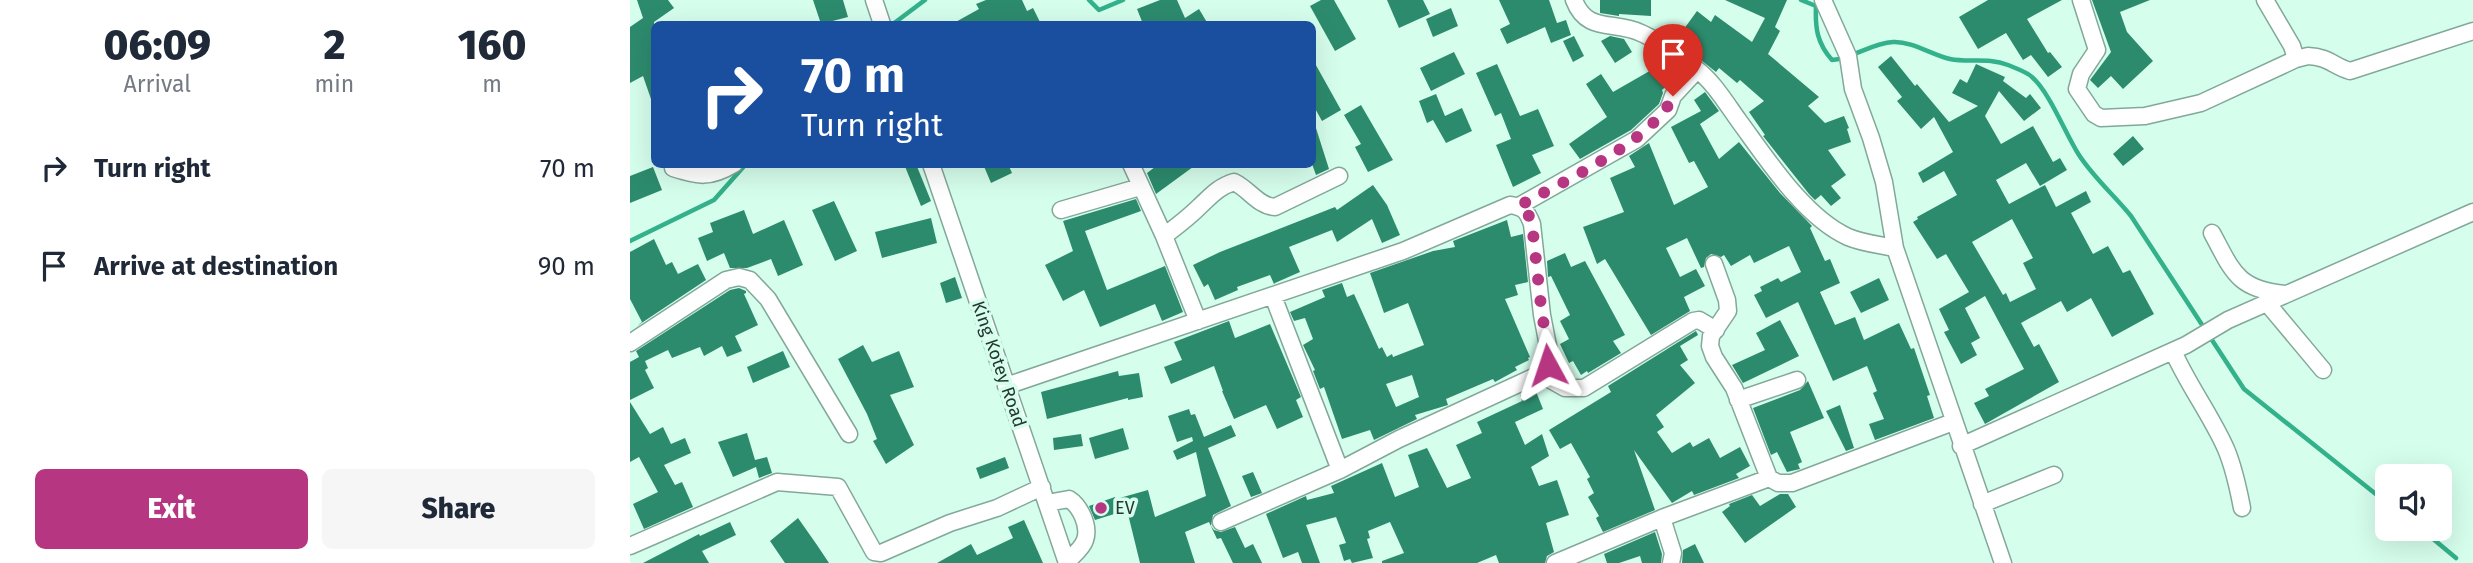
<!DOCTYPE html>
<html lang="en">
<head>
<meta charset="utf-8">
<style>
  body { margin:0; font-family:"Fira Sans",sans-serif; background:#f6f6f7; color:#1f2937; height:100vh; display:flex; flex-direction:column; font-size:26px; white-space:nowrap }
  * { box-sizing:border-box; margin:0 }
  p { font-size:23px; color:#747a83 }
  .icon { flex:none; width:38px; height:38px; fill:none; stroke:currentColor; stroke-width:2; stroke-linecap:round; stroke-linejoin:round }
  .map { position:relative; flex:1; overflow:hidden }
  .panel { display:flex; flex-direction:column; background:#fff; width:630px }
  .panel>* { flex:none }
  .hud { position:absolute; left:21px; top:21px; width:665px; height:147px; border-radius:10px; box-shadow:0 7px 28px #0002; background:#1a4fa0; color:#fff; overflow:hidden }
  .buttons { position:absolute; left:1745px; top:464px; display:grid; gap:14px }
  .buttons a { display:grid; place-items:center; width:77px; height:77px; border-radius:10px; background:#fff; box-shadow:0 7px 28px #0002; font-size:35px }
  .pin { position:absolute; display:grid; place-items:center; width:60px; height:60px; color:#fff; margin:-72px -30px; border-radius:50% 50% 50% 0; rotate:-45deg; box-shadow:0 0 7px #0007 }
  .pin .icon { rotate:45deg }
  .me { position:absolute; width:77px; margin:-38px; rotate:355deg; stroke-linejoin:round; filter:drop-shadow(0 0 5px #0008) }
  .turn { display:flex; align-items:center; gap:24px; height:147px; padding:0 35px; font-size:32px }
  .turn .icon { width:91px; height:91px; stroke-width:2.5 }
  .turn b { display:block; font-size:49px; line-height:60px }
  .eta { display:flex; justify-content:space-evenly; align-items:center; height:119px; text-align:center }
  .eta b { font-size:42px; font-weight:800; line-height:49px }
  .action { display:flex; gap:14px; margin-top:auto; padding:14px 35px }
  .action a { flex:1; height:80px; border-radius:10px; background:#b63682; color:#fff; font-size:28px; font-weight:800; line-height:80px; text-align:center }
  .action a+a { background:#f6f6f7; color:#1f2937 }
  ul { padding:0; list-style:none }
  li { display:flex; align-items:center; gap:21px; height:98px; padding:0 35px }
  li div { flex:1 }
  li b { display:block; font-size:26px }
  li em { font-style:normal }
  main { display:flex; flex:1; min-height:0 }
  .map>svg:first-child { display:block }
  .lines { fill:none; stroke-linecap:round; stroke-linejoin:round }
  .stream { stroke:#32b18b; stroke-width:4.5 }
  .building { fill:#2d8b6d; fill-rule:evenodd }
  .minor-casing { stroke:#82a899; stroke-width:19 }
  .minor { stroke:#fff; stroke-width:16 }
  .route { stroke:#b63682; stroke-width:12; stroke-dasharray:0 21.6 }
  .poi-dot { fill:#b63682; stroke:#d6feed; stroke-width:2.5 }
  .labels { text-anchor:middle; stroke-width:7; stroke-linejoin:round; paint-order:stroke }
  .street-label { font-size:18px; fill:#263630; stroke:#d6feed }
  .poi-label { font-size:18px; fill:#263630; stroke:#d6feed; text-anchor:start }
</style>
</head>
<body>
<main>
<section class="panel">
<div class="eta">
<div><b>06:09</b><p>Arrival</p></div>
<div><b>2</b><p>min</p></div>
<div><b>160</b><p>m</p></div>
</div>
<ul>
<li><svg class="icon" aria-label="right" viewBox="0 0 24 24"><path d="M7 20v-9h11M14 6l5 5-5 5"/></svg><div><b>Turn right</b></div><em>70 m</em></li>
<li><svg class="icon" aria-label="arrive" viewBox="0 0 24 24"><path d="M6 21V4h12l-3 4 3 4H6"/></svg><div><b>Arrive at destination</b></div><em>90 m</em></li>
</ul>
<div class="action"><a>Exit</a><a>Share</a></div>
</section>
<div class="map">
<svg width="1843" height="563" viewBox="0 0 1843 563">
  <rect width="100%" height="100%" fill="#d6feed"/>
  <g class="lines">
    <path class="stream" d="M459,0L469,10L493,0
      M1171,0L1186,6C1185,28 1187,43 1202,60C1223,58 1242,43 1263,42C1282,41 1302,55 1320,59C1339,63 1358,57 1378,65C1385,68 1397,72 1402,77C1420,93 1435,133 1449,155C1464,178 1484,195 1501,216L1614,389L1757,503
      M263,24L295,0
      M0,241L84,200L116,164
      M1790,528L1826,558"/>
  </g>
  <path class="building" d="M7,0H38L44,8L24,22V102H22L13,76L0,83V27L13,18Z
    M183,0H213L218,17L191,24Z
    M356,0H392L397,11L403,8L411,24H322L349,9L346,4Z
    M530,0H547L555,18L569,9L578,24H513L507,9Z
    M691,0H704L726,39L705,51L680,6Z
    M757,0H793L800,14L769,28Z
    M869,0H919L927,23L936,20L941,35L921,43L915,27L877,44L870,29L880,24Z
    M970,0H1021V16L989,14V16L970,13Z
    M1095,0H1157L1145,27L1150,31L1138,54L1189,97L1178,106L1195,123L1214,116L1219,128L1217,129L1221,142L1198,150L1216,175L1201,186L1211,198L1201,206L1191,195L1185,200L1179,194L1133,136L1135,135L1119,112L1134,101L1110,80L1107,83L1089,68L1086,72L1057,49L1062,41L1051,33L1067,11L1081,22L1085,15L1122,42L1135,18Z
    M1358,0H1432L1397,19L1418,53L1420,52L1432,67L1418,77L1401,55L1393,60L1376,33L1348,49L1329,17Z
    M1462,0H1520L1490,12L1497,32L1523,61L1493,89L1481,76L1468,88L1460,80L1481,52Z
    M821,8L828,26L803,37L796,19Z
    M944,36L954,56L943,62L933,41Z
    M980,36L994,39L1002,52L985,63L971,41Z
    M824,52L835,74L801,91L790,68Z
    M1261,56L1285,86L1287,84L1319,122L1348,106L1322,93L1330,79L1337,83L1346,64L1375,77L1373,81L1396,98L1400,94L1411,108L1394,121L1369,91L1355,116L1371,144L1403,126L1423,162L1430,158L1437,170L1410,186L1396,163L1366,180L1379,204L1415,185L1426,207L1456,191L1461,202L1441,213L1463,254L1478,246L1493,273L1500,270L1524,314L1482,337L1461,298L1437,312L1431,301L1391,323L1404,347L1409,344L1429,382L1355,424L1344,403L1359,396L1355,389L1394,369L1355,296L1335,308L1350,338L1341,343L1347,355L1331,364L1314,332L1319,330L1309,309L1339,292L1316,254L1307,259L1283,222L1288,219L1287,217L1327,195L1314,171L1293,183L1288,173L1323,152L1304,117L1291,129L1267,101L1272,97L1248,67ZM1382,219L1403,258L1393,263L1406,289L1380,302L1376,293L1373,295L1342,242Z
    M682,58L711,110L692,121L682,103Z
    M1037,61L1044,66L1049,74L1032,90L1033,93L1029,104L1001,130L950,159L939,144L977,117L956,84L971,74L983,92Z
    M867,64L890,116L908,109L924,146L902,155L911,173L883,187L866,145L881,139L871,113L865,116L846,73Z
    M1075,92L1089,111L1070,124L1089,159L1109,142L1150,193L1182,226L1180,228L1195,261L1200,259L1210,283L1190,292L1205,325L1225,317L1234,340L1269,323L1281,349L1284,348L1300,395L1297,396L1304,418L1245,440L1239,424L1254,419L1243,393L1247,391L1237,366L1203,381L1168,302L1136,318L1124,295L1132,291L1130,287L1148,278L1151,282L1171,272L1159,246L1124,263L1120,255L1101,266L1094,255L1091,257L1081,254L1076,258L1074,267L1071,268L1057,238L1036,248L1050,277L1066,269L1075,286L1054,297L1060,311L1021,335L975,259L967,264L953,227L994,212L980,178L1005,167L999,156L1019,143L1044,205L1078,187L1064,161L1059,163L1041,127L1071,111L1064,100Z
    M806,94L815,116L832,108L842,131L816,143L803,120L797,123L789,101Z
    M731,105L763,160L738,172L725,147L731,144L714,115Z
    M685,125L699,169L686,175L682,164V126Z
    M1503,136L1514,149L1493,166L1483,154Z
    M274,164H286L301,201L291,206Z
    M353,164H378L382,173L361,183Z
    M529,164H567L526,194L517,173Z
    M23,167L32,190L0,203V176Z
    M743,185L757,205L770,235L752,243L742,219L707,242L702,230L659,247L670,272L645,283L644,284L640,275L607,287L608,290L585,300L578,284L574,287L563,265L590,252L705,207L707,210Z
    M506,199L511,211L455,231L477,290L535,266L553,312L532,321L525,304L470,327L454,290L433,301L415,265L443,251L433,221Z
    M204,201L227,251L205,261L182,210Z
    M114,210L123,234L154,220L173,265L148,276L141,259L117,268H100L94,253L77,261L68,238L83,232L80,223Z
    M301,218L307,243L252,258L245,232Z
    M877,220L881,237L893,234L898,282L885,285L888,295L875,299L900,357L898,358L899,360L885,367L887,370L865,382L863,379L816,399L818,405L785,415L787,419L744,440L740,430L712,439L694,387L690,389L683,371L685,370L673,345L683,339L675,318L664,321L660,312L695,297L692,290L712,283L717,297L724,294L749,349L752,347L757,357L762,354L763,357L794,345L778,303L754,313L740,273L803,251L825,247L823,241ZM782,375L789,397L766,407L756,384Z
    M24,239L36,265L42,262L48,274L68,264L76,280L7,326L12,322L0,299V252Z
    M935,253L941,267L955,261L995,335L983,341L991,353L958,373L957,371L951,375L943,361L939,363L930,344L939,339L930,321L940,315L921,276L918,277L917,261Z
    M325,277L332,298L316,303L310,283Z
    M1249,278L1259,300L1231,313L1220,292Z
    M109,288L116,291V293L114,294L128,325L105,336L112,351L97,357L92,346L74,356L70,347L42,358L38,350L15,361L18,368L15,370L24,388L0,400V362L9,357L6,351L100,290Z
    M1150,320L1169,356L1113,383L1102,365L1135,350L1126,333Z
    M599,321L605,338L640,324L671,397L666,400L673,417L647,429L636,405L604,419L592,391H593L584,366L541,384L534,367L552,360L544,342Z
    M1066,331L1068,335L1050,346L1058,360L1050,365L1065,383L1026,415L1034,427L1027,432L1042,453L1060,442L1063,447L1079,438L1090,458L1110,447L1120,466L1106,474L1109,478L1064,495L1062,491L1042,503L1004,450L1025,510L973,532L966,518L969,516L958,497L964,493L957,479L960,477L941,443L930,449L919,430L981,392L978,386Z
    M233,345L242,362L269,351L284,387L260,395L284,445L256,464L243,441L247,439L237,414L208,359Z
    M153,351L160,367L123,383L117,367Z
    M488,371L489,376L509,373L513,397L498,400V398L417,419L411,392Z
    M1178,381L1194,418L1160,432L1172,462L1168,464L1170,469L1157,472L1147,452L1141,455L1123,408L1170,390Z
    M905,389L913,409L885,422L895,445L912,434L919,456L901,467L909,486L927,480L939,515L916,523L924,552L917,556L915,563H869L866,555L847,563H752V561L774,553L760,522L738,531L740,538L737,539L743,558L722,563L720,559L714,561L709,545L716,543L706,517L676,525L690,563H672L668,552L653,558L636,514L676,496L677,500L704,493L701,486L752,463L765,497L789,487L778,455L797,448L817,488L841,478L826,445L852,433L847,422L892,401L890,395Z
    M0,402L20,434L33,427L41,444L55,438L61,453L34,465L45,485L52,482L63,507L14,529L3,504L28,492L9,457L0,462Z
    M1210,405L1224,448L1216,451L1196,411Z
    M559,409L561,415L565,414L574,437L601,425L606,436L578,448L601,506L583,515L581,526L584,530L591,532L605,527L615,548L623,544L632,563H603L591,538L587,539L579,522L555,532L565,563H510L497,510L465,520L459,506L485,497L486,499L518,490L525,517L576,496L566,452L547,460L543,451L563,441L562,437L547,442L538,416Z
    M493,428L499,449L465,459L459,438Z
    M117,433L125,460L137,457L142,473L129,478L126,467L103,477L88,442Z
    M451,434L453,446L424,450L423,438Z
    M375,457L379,468L350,479L346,468Z
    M623,472L632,493L621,497L612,476Z
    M1150,494H1158L1166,507L1115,543L1092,512L1100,506L1099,504L1122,495L1130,506Z
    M168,518L187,545L199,563H155L140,541Z
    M394,520L413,563H307L341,544L347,555L383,538L378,527Z
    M100,522L106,535L72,551L79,563H13L69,534L70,536Z
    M1025,532L1032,554L1031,563H1012L1010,556L989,563H977L974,554Z
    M1065,544L1074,563H1052L1053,550Z"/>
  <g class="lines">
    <g class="minor-casing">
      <path id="minor" d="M244,0L252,24
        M944,0C957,34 984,20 1011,33C1028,40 1050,57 1065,68C1083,81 1096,103 1109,121C1137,159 1174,217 1218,237C1232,243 1250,245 1265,248
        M1193,0L1218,56L1223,89L1241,138L1254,182L1265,248L1373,563
        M1451,0L1467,50L1451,74L1447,89L1464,114L1471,118L1515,116L1571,103L1666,59L1678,56C1699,57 1703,66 1720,71L1843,31
        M1635,0L1662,46L1666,59
        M301,164L437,563
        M501,164L534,236L568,321
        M43,168C69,176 79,179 104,164
        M889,206L1007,139L1038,110L1043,96L1067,70
        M431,210L510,187
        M1582,233C1603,272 1607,289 1655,294
        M534,236C546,227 558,218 569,207C581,196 588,187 604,182C619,189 628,206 645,207L709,176
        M1084,264L1097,300L1098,311L1081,336L1080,346L1084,357L1104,388L1139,478
        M643,296L710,470
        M1637,303L1693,370
        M0,343L96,280L109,277L120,280L138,299L219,434
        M1543,351C1558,385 1581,415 1596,449C1604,468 1608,487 1612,508
        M910,374L935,388H954L1063,321L1069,320L1086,330
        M376,386L773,251L880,205C894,207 897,211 902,224L912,315L919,351L918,365L910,374L769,439L710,470L591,522
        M1108,400L1167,380
        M1331,446L1556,345L1598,320L1843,212
        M417,503L439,499C450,506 460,526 455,540C452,549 443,555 437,562
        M1352,504L1424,475
        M1032,518L1043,553L1041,563
        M0,546L147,482L208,487L244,552L251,553L320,523L367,508L412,487
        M925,563L1032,518L1139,478L1148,483H1162L1323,422"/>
    </g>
    <use href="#minor" class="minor"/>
  </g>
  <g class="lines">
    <path class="route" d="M918,365L919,351L912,315L902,224L897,211L889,206C932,182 1025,140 1043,96"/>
  </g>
  <circle class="poi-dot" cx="471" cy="508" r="7"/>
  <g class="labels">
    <g class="street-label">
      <text transform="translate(369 364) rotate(71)" y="6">King Kotey Road</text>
    </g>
    <g class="poi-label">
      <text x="485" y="514">EV</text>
    </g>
  </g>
</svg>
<div class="buttons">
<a><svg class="icon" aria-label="sound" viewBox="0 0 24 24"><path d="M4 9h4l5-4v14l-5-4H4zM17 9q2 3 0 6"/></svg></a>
</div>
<div class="pin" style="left:1043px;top:96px;background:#d93025"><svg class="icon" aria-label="arrive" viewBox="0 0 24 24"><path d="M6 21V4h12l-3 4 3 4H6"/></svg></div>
<svg class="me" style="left:918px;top:365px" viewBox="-20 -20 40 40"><path d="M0-17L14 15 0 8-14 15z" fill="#b63682" stroke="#fff" stroke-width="4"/></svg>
<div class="hud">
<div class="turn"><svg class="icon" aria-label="right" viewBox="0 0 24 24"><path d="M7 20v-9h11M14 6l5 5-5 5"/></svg><div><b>70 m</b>Turn right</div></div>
</div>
</div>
</main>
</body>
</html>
